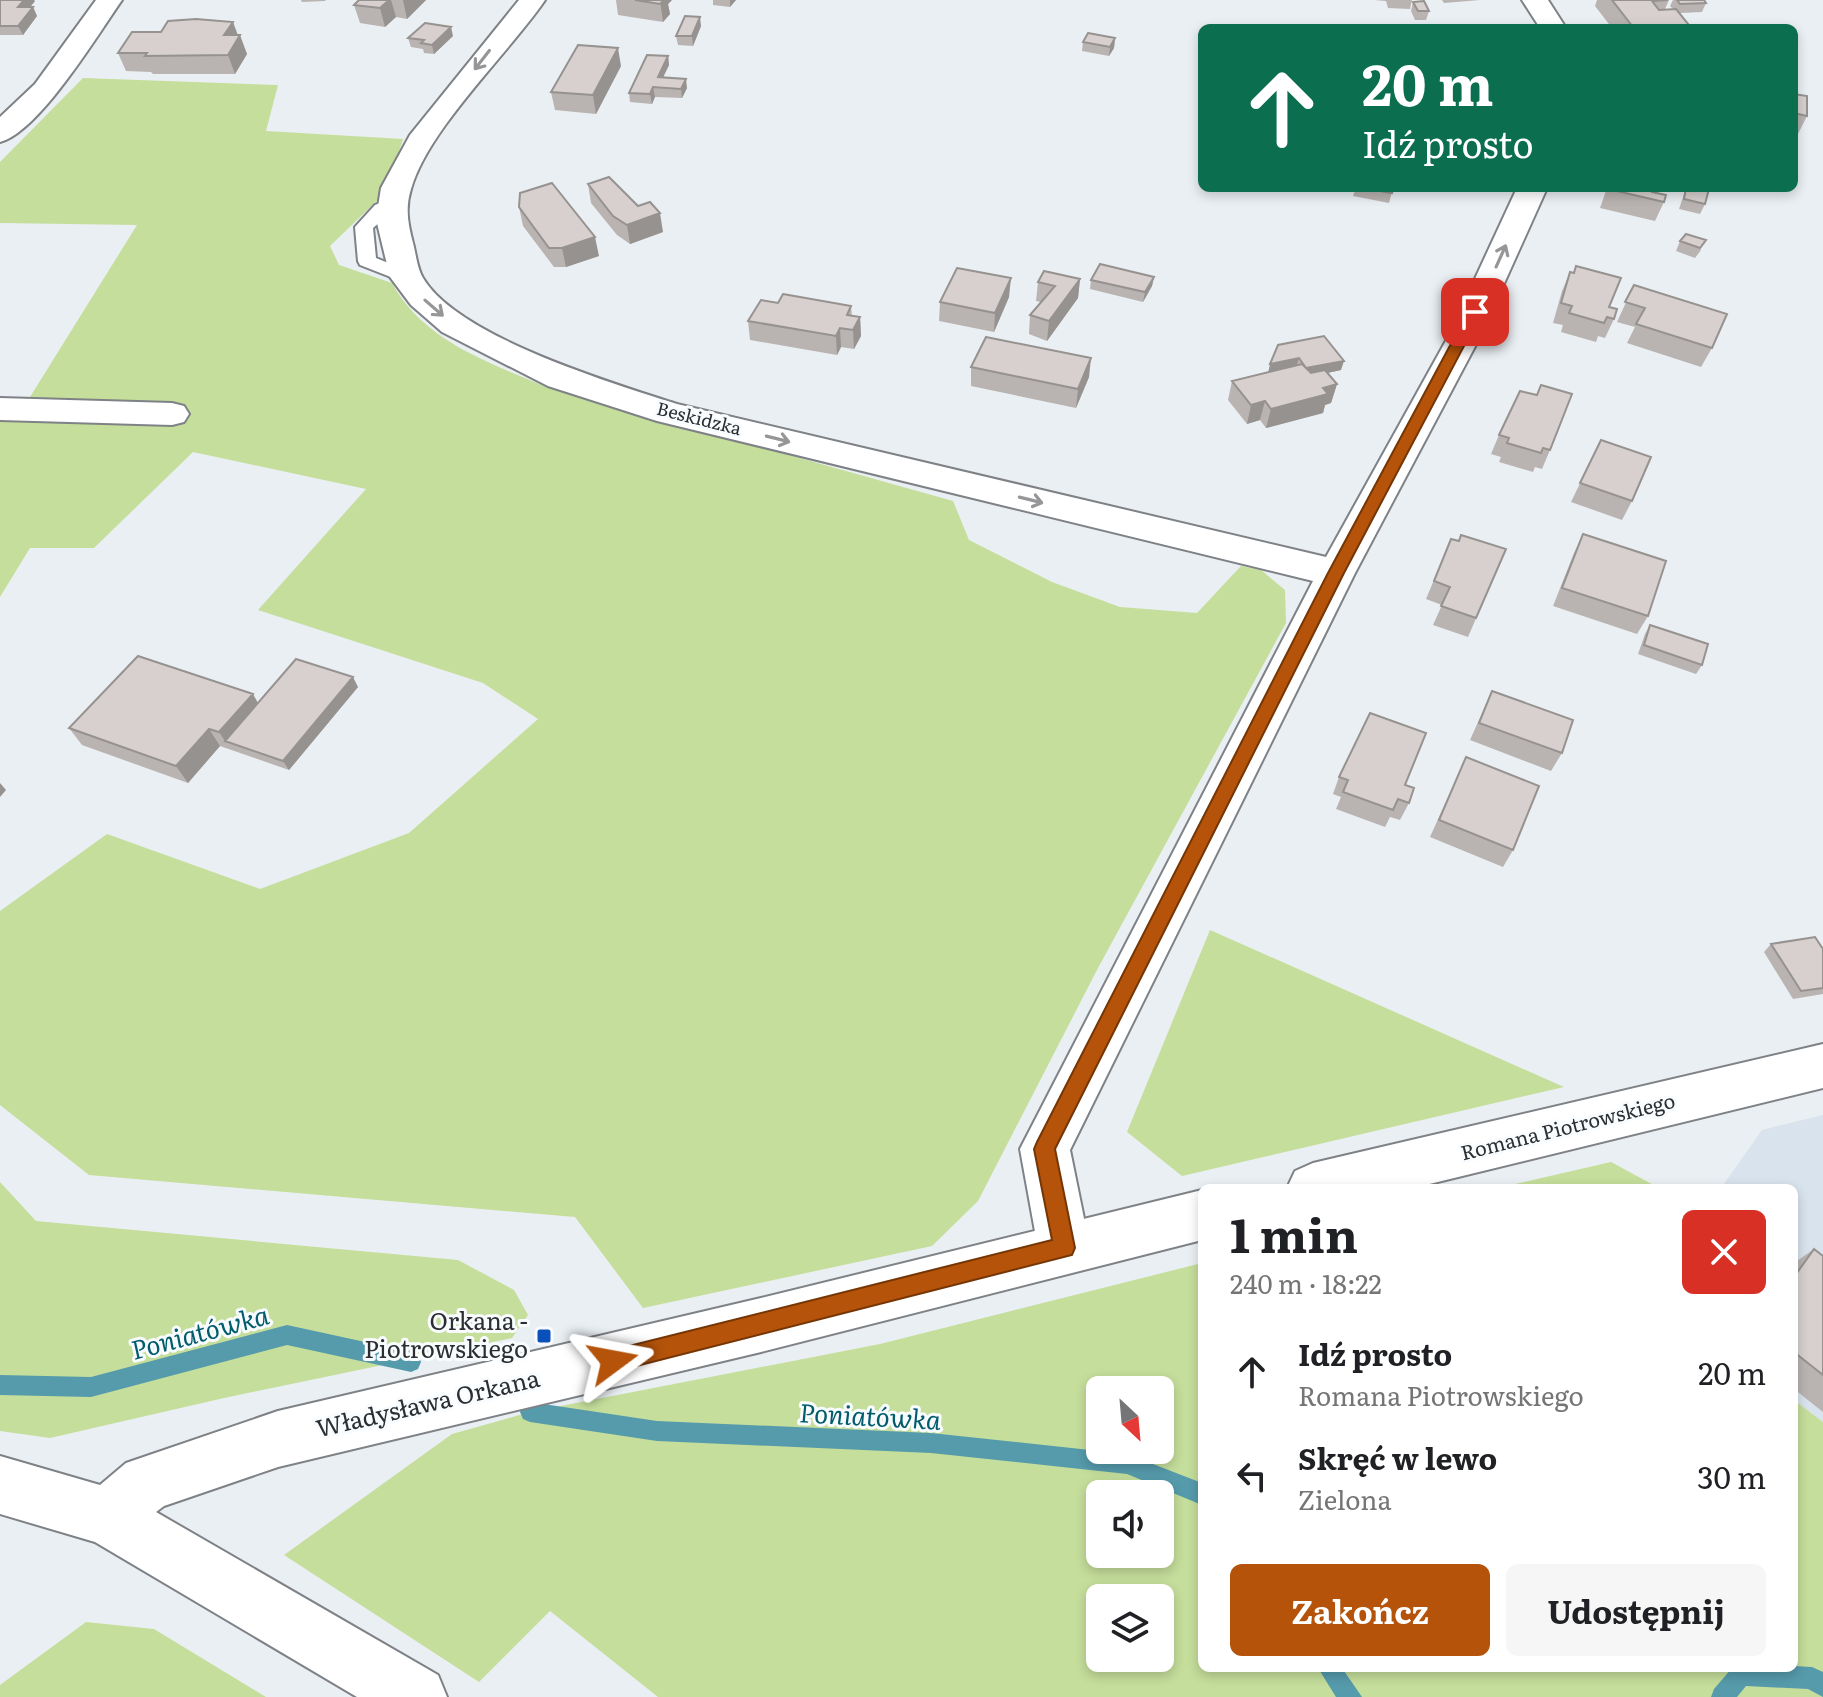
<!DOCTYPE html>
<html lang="pl">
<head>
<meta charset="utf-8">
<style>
  body { margin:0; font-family:Literata,serif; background:#f6f6f6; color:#202124; height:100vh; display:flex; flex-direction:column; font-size:30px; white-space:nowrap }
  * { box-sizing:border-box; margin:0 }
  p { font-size:26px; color:#757577 }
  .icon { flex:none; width:44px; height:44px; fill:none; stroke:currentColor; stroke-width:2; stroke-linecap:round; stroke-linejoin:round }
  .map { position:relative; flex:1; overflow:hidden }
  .sheet { position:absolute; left:1198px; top:1184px; width:600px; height:488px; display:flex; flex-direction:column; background:#fff; border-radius:12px; box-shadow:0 4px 12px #0003 }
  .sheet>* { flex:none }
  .top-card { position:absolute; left:1198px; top:24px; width:600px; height:168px; border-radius:12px; box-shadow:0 4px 12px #0003; background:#0b6e4f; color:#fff; overflow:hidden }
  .needle { width:52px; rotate:154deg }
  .buttons { position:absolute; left:1086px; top:1376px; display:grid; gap:16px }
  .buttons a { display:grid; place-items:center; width:88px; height:88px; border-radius:12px; background:#fff; box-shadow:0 4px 12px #0003; font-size:40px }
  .pin { position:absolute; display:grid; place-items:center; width:68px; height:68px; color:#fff; margin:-34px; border-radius:16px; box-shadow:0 4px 12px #0006 }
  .me { position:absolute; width:88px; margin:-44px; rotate:77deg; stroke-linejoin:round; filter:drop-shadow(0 0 6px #0008) }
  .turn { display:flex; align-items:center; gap:28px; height:168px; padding:0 32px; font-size:36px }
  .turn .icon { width:104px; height:104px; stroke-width:2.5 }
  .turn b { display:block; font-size:56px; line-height:68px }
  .round { display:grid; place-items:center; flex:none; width:84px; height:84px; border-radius:12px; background:#f6f6f6 }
  .overview { display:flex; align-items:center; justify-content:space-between; height:136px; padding:0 32px }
  h1 { font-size:48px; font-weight:700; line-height:60px }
  .action { display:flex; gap:16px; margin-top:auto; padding:16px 32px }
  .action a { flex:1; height:92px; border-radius:12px; background:#b45309; color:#fff; font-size:32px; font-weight:700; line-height:92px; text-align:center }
  .action a+a { background:#f6f6f6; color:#202124 }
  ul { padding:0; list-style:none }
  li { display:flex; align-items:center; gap:24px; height:104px; padding:0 32px }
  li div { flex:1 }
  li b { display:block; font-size:30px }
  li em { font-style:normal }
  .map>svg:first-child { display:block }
  .built { fill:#d8e3ed }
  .green { fill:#c5de9b; fill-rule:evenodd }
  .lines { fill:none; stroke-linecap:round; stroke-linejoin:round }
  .stream { fill:#569bac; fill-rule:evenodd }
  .service-casing { stroke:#7e8286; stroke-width:4 }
  .minor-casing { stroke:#7e8286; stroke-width:4 }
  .tertiary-casing { stroke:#7e8286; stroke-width:4 }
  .service { fill:#fff; fill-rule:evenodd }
  .minor { fill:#fff; fill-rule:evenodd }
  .tertiary { fill:#fff; fill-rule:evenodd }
  .wall { fill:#b9b3b1 }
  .shaded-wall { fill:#969290 }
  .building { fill:#d7d0ce; stroke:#969290; stroke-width:2 }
  .oneway { stroke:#969698 }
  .route { fill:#b45309; stroke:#753606; stroke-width:2 }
  .poi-dot { fill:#0a4fba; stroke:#f9fcff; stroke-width:3 }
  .labels { text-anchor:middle; stroke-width:6; stroke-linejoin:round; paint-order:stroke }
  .far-street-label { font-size:18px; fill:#2c2e30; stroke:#f9fcff }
  .street-label { font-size:20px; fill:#2c2e30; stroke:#f9fcff }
  .near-poi-label { font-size:24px; fill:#2c2e30; stroke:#f9fcff; text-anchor:end }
  .near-street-label { font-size:24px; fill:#2c2e30; stroke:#f9fcff }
  .near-water-label { font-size:26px; font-style:italic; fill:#035c6c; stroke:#f9fcff }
</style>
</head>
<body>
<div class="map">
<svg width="1823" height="1697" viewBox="0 0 1823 1697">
  <rect width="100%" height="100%" fill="#eaeff3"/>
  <path class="built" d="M1823,1115V1422L1794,1400V1188H1721L1762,1130Z"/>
  <path class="green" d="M83,78L278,85L266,131L403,139L386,192L330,246L339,265L392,283C423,341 490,363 549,388L953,501L969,540L1052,582L1120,607L1197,613L1241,566L1261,570L1285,590L1286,623L1098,968L978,1201L932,1246L643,1308L575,1217L89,1175L0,1105V911L107,834L260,889L409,833L538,719L483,683L258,610L366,489L193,452L94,548H30L0,597V419L184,407L30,397L137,225L0,223V162Z
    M1210,930L1564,1087L1182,1176L1127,1132Z
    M1611,1162L1659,1188H1499L1511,1185Z
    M0,1182L36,1221L458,1260L514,1290L528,1315L512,1338L224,1398L50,1438L0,1431Z
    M1202,1263V1668H1794V1400L1823,1422V1697H658L550,1611L479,1682L284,1555L452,1434L530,1412L880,1344ZM1160,1390V1450H1100V1390ZM1100,1494H1160V1554H1100ZM1100,1598H1160V1658H1100Z
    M86,1622L154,1629L266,1697H0V1685Z"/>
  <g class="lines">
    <path class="stream" d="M287,1325L411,1352L418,1355L421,1362L418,1369L411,1372L287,1345L91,1397L0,1395V1375L91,1377Z
      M530,1402L657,1421L931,1433L1127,1454L1202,1483V1505L1127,1474L931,1453L657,1441L530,1422L523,1419L520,1412L523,1405Z
      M1794,1666L1812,1667L1823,1672V1697L1808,1689L1746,1686L1737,1697H1711L1714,1689L1732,1668H1794Z
      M1318,1668H1342L1362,1697H1336Z"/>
    <g class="service-casing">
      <path id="service" d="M394,197L403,202L373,228L376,258L413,273L415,277L406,283L360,265L358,261L355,227L375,205Z"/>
    </g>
    <g class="minor-casing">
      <path id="minor" d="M96,0H122C98,34 39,132 0,142V117L35,84Z
        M519,0H545C508,54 428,129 411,189C405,208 408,224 413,243C416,254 417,268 423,278C458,337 612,383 677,404L1326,557L1448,337L1517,188H1547L1480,337L1355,573L1070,1150L1090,1248L1083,1266L1064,1274L1045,1266L1038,1248L1020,1149L1313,581L657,421L548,386L442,332L411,305L390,277L376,219L381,188L410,135Z
        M1522,0H1548L1566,28H1540Z
        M0,398L172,403L184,406L189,414L184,422L172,425L0,420Z"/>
    </g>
    <g class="tertiary-casing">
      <path id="tertiary" d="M1823,1044V1088L1413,1188H1287L1295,1171L1313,1163Z
        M1202,1190V1240L761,1352L278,1467L164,1506L156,1512L438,1675L447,1697H357L95,1542L0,1514V1456L100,1485L126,1463L278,1411L761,1298Z"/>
    </g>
    <use href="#service" class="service"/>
    <use href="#minor" class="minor"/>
    <use href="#tertiary" class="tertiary"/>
  </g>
  <path class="wall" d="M0,0L35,1L30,7H33L37,16L23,35H0Z
    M301,0H326L325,1L302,2Z
    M359,0H426L407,19L396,17L385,27L360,23L354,5Z
    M616,0H672L668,4L670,14L663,22L618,15Z
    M713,0H736L730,7L713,5Z
    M1374,0H1412L1410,9L1388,8L1386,1Z
    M1442,0H1480L1444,3Z
    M1597,0H1669L1665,9H1673L1670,6L1673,0H1704L1706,3L1702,12L1680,13L1689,25L1688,28H1612L1595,6Z
    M1413,2L1429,11L1426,20H1415L1411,11Z
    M701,26L693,46L678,45L676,36Z
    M238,35L247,54L235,74H153L151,72L126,71L118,53Z
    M453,36L434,54L424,53L423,49L411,47L408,38Z
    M1115,38L1114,48L1109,56L1082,51L1083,42Z
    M668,56L669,65L663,77L687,88L682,98L655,97L652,104L630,102L629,93Z
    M621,66L596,114L555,110L551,92Z
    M1794,94L1807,116L1798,134H1794Z
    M588,184L663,232L630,244L617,235L591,203Z
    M1356,188H1393L1389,203L1353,196Z
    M1607,188H1653L1652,192L1664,202L1655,221L1600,208Z
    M1686,188H1705V204L1700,214L1679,209Z
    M519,207L599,256L566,267H554L523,226Z
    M1686,234L1701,250L1695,258L1676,251L1680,241Z
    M1570,272L1609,307L1614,319L1605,338L1598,336L1596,342L1561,332L1563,325L1553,323L1562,291Z
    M1154,277L1152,286L1143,302L1090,289L1091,280Z
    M1080,279L1078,298L1047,341L1029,334L1030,315L1041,302L1036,301L1038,282Z
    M1634,285L1712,348L1701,367L1627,343L1635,327L1617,322Z
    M1009,297L994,332L939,321L940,302Z
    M851,306L852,316L860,317L861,336L854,349L841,347L837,355L750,340L748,321Z
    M1278,345L1341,370L1327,373L1337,384L1331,403L1325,405L1323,413L1266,428L1260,420L1247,424L1228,400L1232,381L1268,372Z
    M971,367L1089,377L1076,408L971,386Z
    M1499,435L1550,450L1542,469L1535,467L1533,472L1499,462L1501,457L1491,454Z
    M1601,440L1632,501L1622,520L1571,502Z
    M1583,534L1648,616L1637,634L1553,606L1574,553Z
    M1451,539L1506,549L1468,637L1433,625L1442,605L1426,599Z
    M1650,625L1702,665L1696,674L1638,654L1645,634Z
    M358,687L289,770L220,746L188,783L82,745L69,728L258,703Z
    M1492,691L1562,753L1551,771L1470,740Z
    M1466,757L1513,850L1503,867L1430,837Z
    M1339,777L1405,785L1409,803L1400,820L1390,817L1385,827L1336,809L1341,797L1333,794Z
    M1771,944L1823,949V994L1793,999L1764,952Z
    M1814,1249L1823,1256V1412L1794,1389V1263Z"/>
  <path class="shaded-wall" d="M24,0H34L35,1L23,16L18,7Z
    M389,0H391L396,17L385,27L380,8Z
    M403,0H426L407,19Z
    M660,0H672L668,4L670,14L663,22Z
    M730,0H736L730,7Z
    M33,7L37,16L23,35L18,26Z
    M700,17L701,26L693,46L692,36Z
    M233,22L239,38L240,35L247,54L235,74L228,55L224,35Z
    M451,27L453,36L434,54L432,45Z
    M1115,38L1114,48L1109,56L1110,47Z
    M618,48L621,66L596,114L593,95Z
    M668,56L669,65L659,86L658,77Z
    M686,79L687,88L682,98L681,89Z
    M653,87L655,97L652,104L650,94Z
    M660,213L663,232L630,244L627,225Z
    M595,237L599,256L566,267L562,248Z
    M1154,277L1152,286L1143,302L1145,292Z
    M1011,278L1009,297L994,332L995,313Z
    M1080,279L1078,298L1047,341L1049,321Z
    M860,317L861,336L854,349L853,330Z
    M840,328L841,347L837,355L836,336Z
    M1091,358L1089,377L1076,408L1078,389Z
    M1299,358L1296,368L1268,374L1270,364Z
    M1344,361L1341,370L1304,378L1306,368Z
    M1337,384L1331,403L1325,405L1323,413L1266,428L1271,409L1323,388Z
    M1265,401L1260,420L1247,424L1251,405Z
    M353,677L358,687L289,770L283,761Z
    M253,694L263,712L225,741L219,732Z
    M209,729L220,746L188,783L176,766Z
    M0,783L6,790L0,797Z"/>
  <path class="building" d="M0,0H24L18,7H33L18,26H0Z
    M359,0H389L380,8L354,5Z
    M635,0H664L660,4Z
    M1612,0H1668L1652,1L1659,10L1676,9L1689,25L1633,27Z
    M1677,0H1704L1706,3L1680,4Z
    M1424,1L1429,11H1418L1413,2Z
    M685,16L700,17L692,36H676Z
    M196,19L233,22L224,35H240L228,55L145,56L147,53H118L132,32H161L168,21Z
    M425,23L451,27L432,45L421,43L424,40L408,38Z
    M1088,33L1115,38L1110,47L1083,42Z
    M578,45L618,48L593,95L551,92Z
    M647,55L668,56L658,77L686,79L681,89L653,87L650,94L629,93Z
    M1794,94L1807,96V116L1794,113Z
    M609,177L638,206L650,202L660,213L627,225L613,216L588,184Z
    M552,183L595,237L562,248H549L519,207L520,193Z
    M1363,188H1393L1392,193Z
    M1609,188H1653L1652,192L1666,195L1664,202L1608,189Z
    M1686,188L1709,189L1705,204L1684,199Z
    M1686,234L1706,240L1700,248L1680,241Z
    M1100,264L1154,277L1145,292L1091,280Z
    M1576,266L1621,278L1609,307L1617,309L1614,319L1607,317L1604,323L1569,313L1572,306L1561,303L1570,272L1574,273Z
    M957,268L1011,278L995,313L940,302Z
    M1044,271L1080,279L1049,321L1030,315L1055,286L1038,282Z
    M1634,285L1727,314L1712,348L1636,324L1645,308L1625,302Z
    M783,294L851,306L847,315L860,317L853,330L840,328L836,336L748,321L761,300L778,303Z
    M1324,336L1344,361L1306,368L1299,358L1270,364L1278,345Z
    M986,337L1091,358L1078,389L971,367Z
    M1302,364L1311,373L1325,370L1337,384L1323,388L1328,394L1271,409L1265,401L1251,405L1232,381Z
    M1541,385L1572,394L1550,450L1543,448L1541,453L1507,443L1509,438L1499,435L1520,391L1537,395Z
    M1601,440L1651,457L1632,501L1580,483Z
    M1583,534L1666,561L1648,616L1562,588Z
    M1461,535L1506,549L1476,618L1441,606L1450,587L1434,581L1451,539L1459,541Z
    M1650,625L1708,644L1702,665L1644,645Z
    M138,656L253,694L219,732L209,729L176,766L69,728Z
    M296,659L353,677L283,761L225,741Z
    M1492,691L1573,720L1562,753L1479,723Z
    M1370,713L1426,733L1405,785L1414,788L1409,803L1398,799L1393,810L1343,792L1348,780L1339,777Z
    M1466,757L1539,786L1513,850L1439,820Z
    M1815,937L1823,949V988L1801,991L1771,944Z
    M1814,1249L1823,1256V1375L1794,1352V1277Z"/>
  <defs><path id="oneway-shaft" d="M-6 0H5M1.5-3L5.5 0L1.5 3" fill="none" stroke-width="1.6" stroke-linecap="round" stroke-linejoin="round" transform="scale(2)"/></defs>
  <g class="oneway">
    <use href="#oneway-shaft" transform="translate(482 60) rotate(128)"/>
    <use href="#oneway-shaft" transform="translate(1501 256) rotate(-66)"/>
    <use href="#oneway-shaft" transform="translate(434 308) rotate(41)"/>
    <use href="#oneway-shaft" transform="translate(778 439) rotate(14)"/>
    <use href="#oneway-shaft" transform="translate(1031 500) rotate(14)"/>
  </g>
  <path class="route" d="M1475,308L1482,312L1344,573L1055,1149L1075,1248L1072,1255L613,1372L605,1369L601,1361L605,1353L613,1350L1052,1240L1034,1149L1037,1142L1328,573L1468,312Z"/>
  <rect class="poi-dot" x="536" y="1328" width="16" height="16" rx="4"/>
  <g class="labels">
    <g class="far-street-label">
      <text transform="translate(699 419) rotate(14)" y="6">Beskidzka</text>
    </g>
    <g class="street-label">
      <text transform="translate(1568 1127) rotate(-14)" y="7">Romana Piotrowskiego</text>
    </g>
    <g class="near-poi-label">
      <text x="528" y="1330">Orkana -<tspan x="528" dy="28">Piotrowskiego</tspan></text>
    </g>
    <g class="near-street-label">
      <text transform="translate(428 1404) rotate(-13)" y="8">Władysława Orkana</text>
    </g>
    <g class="near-water-label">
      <text transform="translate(200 1333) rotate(-15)" y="9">Poniatówka</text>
      <text transform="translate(870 1417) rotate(3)" y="9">Poniatówka</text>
    </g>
  </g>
</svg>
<div class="buttons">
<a><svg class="needle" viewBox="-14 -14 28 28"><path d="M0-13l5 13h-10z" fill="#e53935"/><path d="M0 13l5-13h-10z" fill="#757577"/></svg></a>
<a><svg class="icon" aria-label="sound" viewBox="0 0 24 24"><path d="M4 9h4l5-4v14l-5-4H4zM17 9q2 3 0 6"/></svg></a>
<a><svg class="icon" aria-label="layers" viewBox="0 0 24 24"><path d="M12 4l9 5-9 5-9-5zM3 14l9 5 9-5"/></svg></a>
</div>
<div class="pin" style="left:1475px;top:312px;background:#d93025"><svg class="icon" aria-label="arrive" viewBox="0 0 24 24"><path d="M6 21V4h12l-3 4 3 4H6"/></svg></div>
<svg class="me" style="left:613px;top:1361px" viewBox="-20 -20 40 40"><path d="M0-17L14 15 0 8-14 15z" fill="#b45309" stroke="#fff" stroke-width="4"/></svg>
<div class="top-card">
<div class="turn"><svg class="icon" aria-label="ahead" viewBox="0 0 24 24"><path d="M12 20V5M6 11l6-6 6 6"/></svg><div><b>20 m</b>Idź prosto</div></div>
</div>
<section class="sheet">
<div class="overview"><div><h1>1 min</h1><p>240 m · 18:22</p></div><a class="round" style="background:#d93025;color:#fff"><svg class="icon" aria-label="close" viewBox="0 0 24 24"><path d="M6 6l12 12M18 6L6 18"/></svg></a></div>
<ul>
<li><svg class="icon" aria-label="ahead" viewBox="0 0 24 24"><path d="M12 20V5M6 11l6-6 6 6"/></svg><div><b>Idź prosto</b><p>Romana Piotrowskiego</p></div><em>20 m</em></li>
<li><svg class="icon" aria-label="left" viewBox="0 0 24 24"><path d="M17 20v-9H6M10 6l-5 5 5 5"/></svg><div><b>Skręć w lewo</b><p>Zielona</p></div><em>30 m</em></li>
</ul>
<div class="action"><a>Zakończ</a><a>Udostępnij</a></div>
</section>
</div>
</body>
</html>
